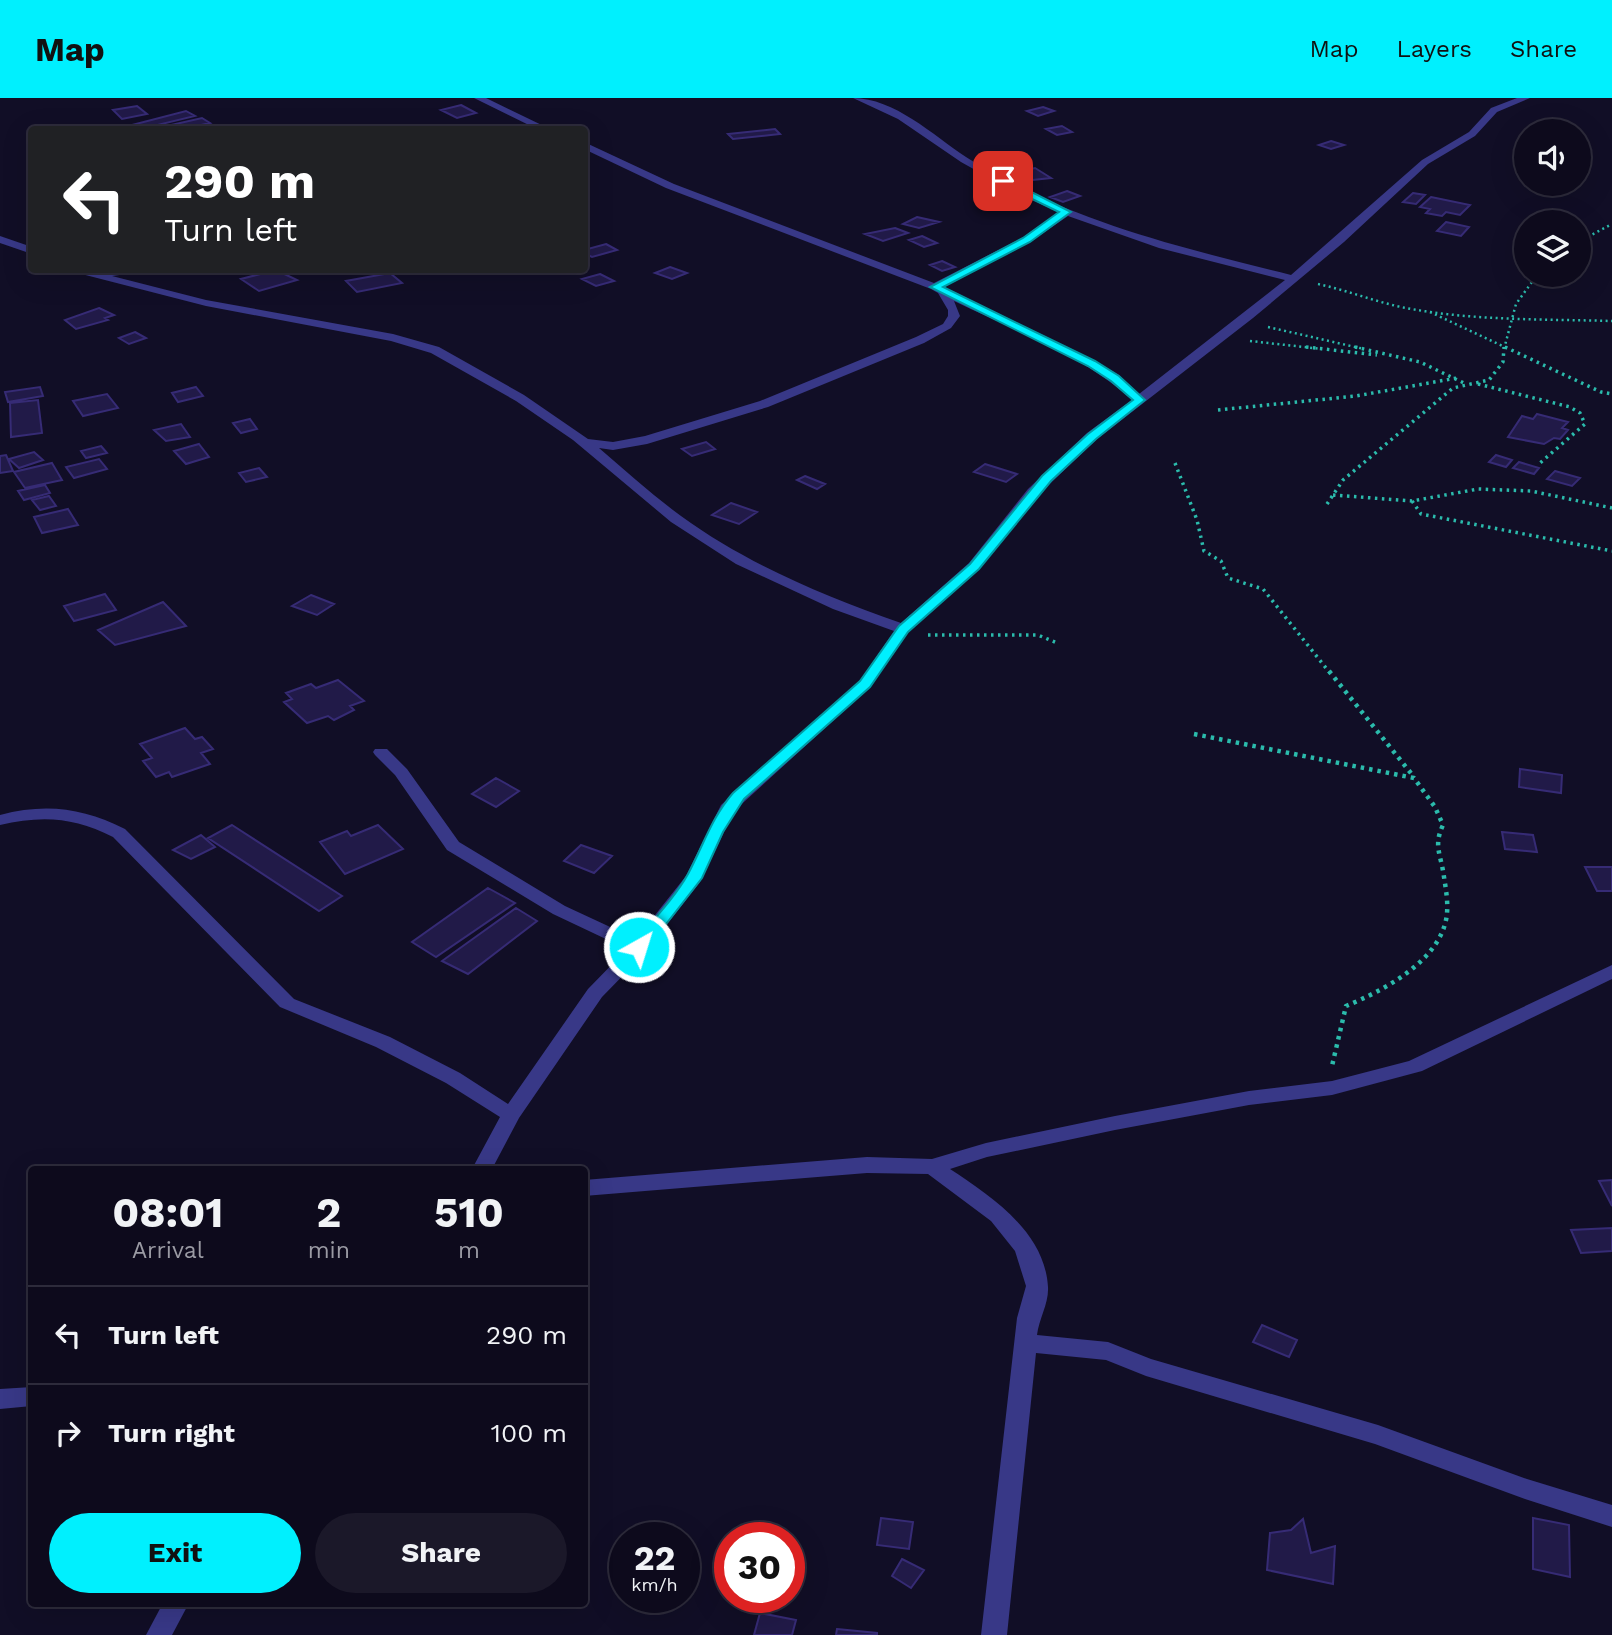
<!DOCTYPE html>
<html lang="en">
<head>
<meta charset="utf-8">
<style>
  body { margin:0; font-family:"Work Sans",sans-serif; background:#1b1829; color:#f1f3f6; height:100vh; display:flex; flex-direction:column; font-size:26px; white-space:nowrap }
  * { box-sizing:border-box; margin:0 }
  p { font-size:23px; color:#9a9aa3 }
  .icon { flex:none; width:38px; height:38px; fill:none; stroke:currentColor; stroke-width:2; stroke-linecap:round; stroke-linejoin:round }
  .map { position:relative; flex:1; overflow:hidden }
  .details { position:absolute; left:28px; top:1068px; width:560px; height:441px; display:flex; flex-direction:column; background:#0d0a1c; border-radius:7px; box-shadow:0 7px 28px #0002,0 0 0 2px #2d2b3b }
  .details>* { flex:none }
  .guide { position:absolute; left:28px; top:28px; width:560px; height:147px; border-radius:7px; box-shadow:0 7px 28px #0002,0 0 0 2px #2d2b3b; background:#202124; color:#fff; overflow:hidden }
  .tools { position:absolute; left:1514px; top:21px; display:grid; gap:14px }
  .tools a { display:grid; place-items:center; width:77px; height:77px; border-radius:50%; background:#0d0a1c; box-shadow:0 7px 28px #0002,0 0 0 2px #2d2b3b; font-size:35px }
  .speed { position:absolute; left:609px; top:1424px; display:flex; gap:14px; font-size:35px; font-weight:700; text-align:center }
  .speed>* { display:grid; place-content:center; width:91px; height:91px; border-radius:50%; background:#0d0a1c; box-shadow:0 7px 28px #0002,0 0 0 2px #2d2b3b; line-height:1 }
  .speed small { font-size:18px; font-weight:400 }
  .speed .limit { border:10px solid #d22; background:#fff; color:#111 }
  .pin { position:absolute; display:grid; place-items:center; width:60px; height:60px; color:#fff; margin:-30px; border-radius:14px; box-shadow:0 4px 10px #0006 }
  .me { position:absolute; width:77px; margin:-38px; rotate:39deg; stroke-linejoin:round; filter:drop-shadow(0 0 5px #0008) }
  .turn { display:flex; align-items:center; gap:24px; height:147px; padding:0 21px; font-size:32px }
  .turn .icon { width:91px; height:91px; stroke-width:2.5 }
  .turn b { display:block; font-size:49px; line-height:60px }
  .eta { display:flex; justify-content:space-evenly; align-items:center; height:119px; text-align:center }
  .eta b { font-size:42px; font-weight:700; line-height:49px }
  .cta { display:flex; gap:14px; margin-top:auto; padding:14px 21px }
  .cta a { flex:1; height:80px; border-radius:42px; background:#00f0fe; color:#111; font-size:28px; font-weight:700; line-height:80px; text-align:center }
  .cta a+a { background:#1b1829; color:#f1f3f6 }
  ul { padding:0; list-style:none }
  li { display:flex; align-items:center; gap:21px; height:98px; padding:0 21px; border-top:2px solid #2d2b3b }
  li div { flex:1 }
  li b { display:block; font-size:26px }
  li em { font-style:normal }
  header { display:flex; align-items:center; gap:42px; box-sizing:border-box; height:98px; padding:0 35px; background:#00f0fe; color:#111 }
  header strong { font-size:33px }
  nav { display:flex; gap:38px; margin-inline-start:auto; font-size:24px }
  .map>svg:first-child { display:block }
  .building { fill:#211a48; stroke:#362b75; stroke-width:2 }
  .lines { fill:none; stroke-linecap:round; stroke-linejoin:round }
  .path-far2 { stroke:#2bbbac; stroke-width:2.5; stroke-dasharray:2 3.5; stroke-linecap:butt }
  .path-far1 { stroke:#2bbbac; stroke-width:3.5; stroke-dasharray:2.5 4.5; stroke-linecap:butt }
  .path { stroke:#2bbbac; stroke-width:4.5; stroke-dasharray:3.5 5; stroke-linecap:butt }
  .minor { fill:#383887; fill-rule:evenodd }
  .route { fill:#00f0fe; stroke:#009ca5; stroke-width:2 }
</style>
</head>
<body>
<header>
<strong>Map</strong>
<nav><a>Map</a><a>Layers</a><a>Share</a></nav>
</header>
<div class="map">
<svg width="1612" height="1537" viewBox="0 0 1612 1537">
  <rect width="100%" height="100%" fill="#110e26"/>
  <path class="building" d="M461,7L476,15L457,20L441,12Z
    M137,8L147,16L122,21L113,12Z
    M1043,9L1054,13L1038,18L1027,13Z
    M186,13L195,18L141,31L132,27Z
    M202,20L210,25L179,32H149Z
    M1062,28L1072,34L1057,37L1046,31Z
    M775,31L780,36L733,41L728,36Z
    M1331,43L1344,47L1331,51L1319,47Z
    M1035,70L1051,80L1023,83L1009,76Z
    M1067,93L1080,98L1063,104L1050,99Z
    M1413,95L1425,97L1416,106L1403,104Z
    M1431,99L1470,107L1460,117L1446,114L1442,118L1426,115L1430,111L1420,109Z
    M917,119L939,124L919,130L903,126Z
    M1446,124L1469,129L1461,138L1437,133Z
    M895,130L908,135L883,143L865,136Z
    M922,138L937,145L924,149L909,142Z
    M606,146L617,152L592,159L584,155V152Z
    M942,163L955,169L942,173L930,167Z
    M670,169L687,175L672,181L655,175Z
    M276,172L297,182L259,193L241,181Z
    M390,175L402,185L357,194L346,183Z
    M600,176L614,183L596,188L582,181Z
    M99,210L114,217L105,220L108,222L76,231L65,222Z
    M135,234L146,240L129,246L119,240Z
    M40,289L43,298L8,304L5,294Z
    M196,289L203,298L178,304L172,295Z
    M107,296L118,310L83,318L73,303Z
    M38,302L42,335L11,339L10,305Z
    M1537,316L1568,324L1562,330L1568,332L1560,341L1554,340L1544,346L1508,339L1522,318L1533,321Z
    M250,321L257,331L241,335L233,325Z
    M181,326L190,339L166,343L154,332Z
    M706,344L715,351L692,358L682,351Z
    M199,346L209,359L186,366L174,353Z
    M101,348L107,355L86,360L81,353Z
    M34,354L43,362L19,370L9,361Z
    M6,357L13,373L0,375V358Z
    M1496,357L1512,362L1506,369L1489,364Z
    M99,361L107,371L74,380L66,369Z
    M1519,364L1539,370L1534,376L1513,370Z
    M52,365L62,382L25,390L14,374Z
    M985,366L1017,376L1006,384L974,374Z
    M259,370L267,379L246,384L239,375Z
    M1555,373L1580,380L1572,388L1547,381Z
    M805,378L825,386L817,391L797,382Z
    M45,387L50,395L24,402L18,393Z
    M49,398L56,408L40,412L32,402Z
    M731,405L757,414L739,426L712,417Z
    M68,411L78,427L42,435L34,419Z
    M105,496L116,512L74,523L64,508Z
    M311,497L334,506L317,517L292,508Z
    M163,504L186,528L115,547L98,532Z
    M338,582L364,603L350,608L354,612L334,622L328,618L307,625L284,604L292,601L286,595L311,586L316,590Z
    M185,630L195,641L202,639L213,651L201,655L210,666L172,679L169,674L156,679L143,663L152,660L140,646Z
    M1520,671L1562,677L1561,695L1519,689Z
    M496,680L519,693L496,709L472,696Z
    M232,727L342,798L319,813L208,740Z
    M378,727L403,751L345,776L320,744L347,733L351,738Z
    M1502,734L1533,737L1537,754L1505,751Z
    M201,737L215,749L191,761L173,752Z
    M581,747L612,758L594,775L564,763Z
    M1585,769H1612V793H1597Z
    M488,790L515,805L436,859L412,844Z
    M516,810L537,823L468,876L442,863Z
    M1612,1082V1108L1599,1083Z
    M1612,1130V1153L1581,1155L1571,1132Z
    M1262,1227L1297,1242L1289,1259L1253,1244Z
    M881,1420L913,1424L909,1451L877,1447Z
    M1533,1420L1569,1427L1570,1479L1533,1471Z
    M1303,1421L1311,1455L1335,1448L1333,1486L1267,1472L1270,1435L1291,1432Z
    M902,1461L924,1472L911,1490L892,1478Z
    M760,1515L796,1522L792,1537H754Z
    M837,1531L877,1535V1537H836Z"/>
  <g class="lines">
    <path class="path-far2" d="M1578,144L1612,126
      M1318,186C1346,192 1373,203 1401,209C1470,223 1542,221 1612,223
      M1430,214L1509,251
      M1268,229L1364,251
      M1250,243L1322,251
      M1504,251L1516,206L1537,177"/>
    <path class="path-far1" d="M1306,249L1377,257
      M1355,249L1420,264L1466,286
      M1505,249L1601,294L1612,296
      M1478,286L1570,309L1580,315L1585,326L1540,365
      M1218,312L1356,298L1457,280
      M1175,365L1197,422L1204,453L1221,463L1228,480L1263,491L1330,575
      M1333,397L1412,403L1478,391L1531,393L1612,410
      M1412,403L1421,416L1612,453
      M1327,406L1343,382L1453,290L1489,282L1503,264L1504,249
      M928,537H1038L1057,545"/>
    <path class="path" d="M1329,573L1414,679
      M1194,636L1414,680L1435,709L1443,727C1433,748 1441,756 1444,779C1446,792 1449,808 1446,822C1437,865 1382,893 1346,908L1332,968"/>
    <path class="minor" d="M474,0H486L552,32H539Z
      M853,0C894,0 933,37 966,59C1064,122 1179,149 1291,177L1422,62L1469,34L1491,10L1517,0H1530L1497,14L1475,38L1428,66L1344,144L1253,220L1097,341L1038,397L979,471L908,534L870,589L734,713L700,784L643,857L602,899L519,1020L492,1071H472L500,1019L446,985L376,949L280,909L113,739C74,719 42,717 0,727V717C46,705 83,710 125,731L294,901L390,939L460,975L508,1006L588,891L627,851L553,816L447,752L395,677L375,657L373,654L375,651H387L407,671L459,744L565,808L636,841L686,778L721,707L860,583L894,533L833,511L736,466L671,424L573,342L516,303L431,255L391,243L206,208L66,172H139L134,175L112,178L206,202L393,236L439,249L524,297L588,341L613,344L645,338L760,303L916,239L943,226L948,218V212L938,195L931,191L666,90L584,51V44L674,86L934,185L1022,140L1059,114L1018,96L961,64L898,21ZM1068,118L1159,150L1285,182L1139,296L1119,277L1095,263L944,189L1030,144ZM954,203C1014,232 1083,257 1132,302L1087,335L1028,391L969,465L901,525C824,498 747,466 681,418C652,397 626,373 599,350L613,352L647,346L768,309L924,245L951,230L960,218Z
      M0,138L32,149V156L0,145Z
      M1612,867V881L1422,973L1332,997L1249,1007L1115,1032L987,1059L950,1071C991,1098 1045,1134 1048,1189C1049,1205 1039,1221 1037,1237L1108,1244L1151,1261L1378,1327L1527,1381L1612,1407V1429L1525,1401L1375,1346L1146,1278L1106,1262L1036,1255L1007,1537H981L1017,1220L1026,1188L1015,1153L991,1123L928,1076L867,1075L584,1098V1082L867,1059L932,1061L986,1045L1115,1018L1249,993L1332,983L1409,963Z
      M32,1289V1308L0,1311V1291Z
      M163,1505H189L172,1537H146Z"/>
  </g>
  <path class="route" d="M999,81H1006L1071,114L1030,144L943,189L1095,263L1119,278L1145,302L1096,341L1051,383L979,471L908,534L870,589L744,701L723,734L702,780L645,853H633L631,849L633,846C651,824 674,801 688,776C703,748 712,719 733,695L860,583L899,528L970,466L1042,378L1088,336L1133,302L1111,283L1088,268L930,189L1023,140L1059,114L999,85Z"/>
</svg>
<div class="tools">
<a><svg class="icon" aria-label="sound" viewBox="0 0 24 24"><path d="M4 9h4l5-4v14l-5-4H4zM17 9q2 3 0 6"/></svg></a>
<a><svg class="icon" aria-label="layers" viewBox="0 0 24 24"><path d="M12 4l9 5-9 5-9-5zM3 14l9 5 9-5"/></svg></a>
</div>
<div class="speed"><div>22<small>km/h</small></div><div class="limit">30</div></div>
<div class="pin" style="left:1003px;top:83px;background:#d93025"><svg class="icon" aria-label="arrive" viewBox="0 0 24 24"><path d="M6 21V4h12l-3 4 3 4H6"/></svg></div>
<svg class="me" style="left:639px;top:849px" viewBox="-20 -20 40 40"><circle r="17" fill="#00f0fe" stroke="#fff" stroke-width="3"/><path d="M0-11L8 9 0 5-8 9z" fill="#fff"/></svg>
<div class="guide">
<div class="turn"><svg class="icon" aria-label="left" viewBox="0 0 24 24"><path d="M17 20v-9H6M10 6l-5 5 5 5"/></svg><div><b>290 m</b>Turn left</div></div>
</div>
<section class="details">
<div class="eta">
<div><b>08:01</b><p>Arrival</p></div>
<div><b>2</b><p>min</p></div>
<div><b>510</b><p>m</p></div>
</div>
<ul>
<li><svg class="icon" aria-label="left" viewBox="0 0 24 24"><path d="M17 20v-9H6M10 6l-5 5 5 5"/></svg><div><b>Turn left</b></div><em>290 m</em></li>
<li><svg class="icon" aria-label="right" viewBox="0 0 24 24"><path d="M7 20v-9h11M14 6l5 5-5 5"/></svg><div><b>Turn right</b></div><em>100 m</em></li>
</ul>
<div class="cta"><a>Exit</a><a>Share</a></div>
</section>
</div>
</body>
</html>
